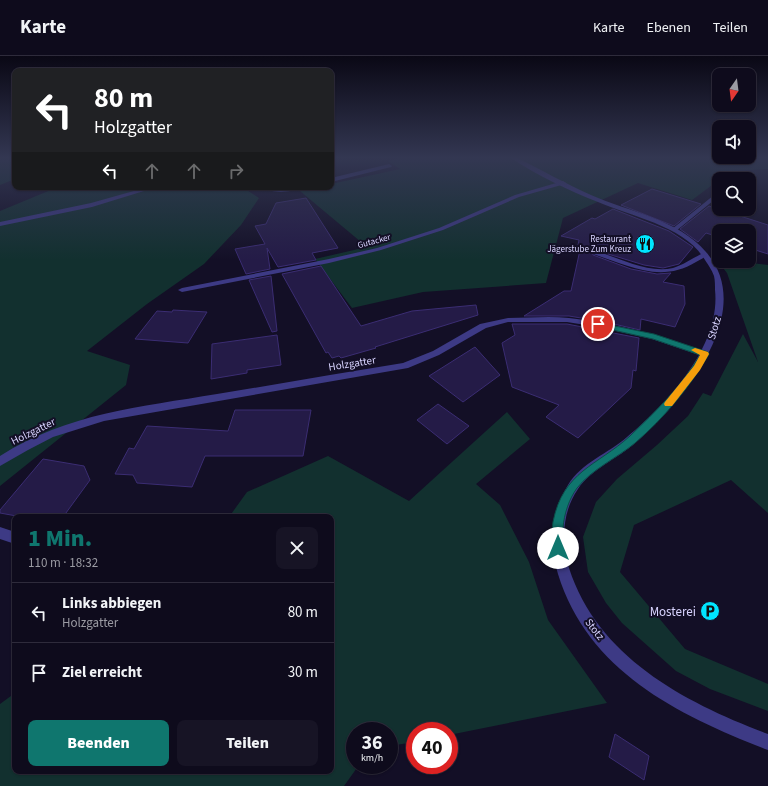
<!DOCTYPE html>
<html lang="de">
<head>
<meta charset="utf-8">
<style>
  body { margin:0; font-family:"Source Sans 3",sans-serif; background:#171425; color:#f1f3f6; height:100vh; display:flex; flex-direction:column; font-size:15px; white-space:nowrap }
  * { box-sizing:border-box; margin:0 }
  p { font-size:13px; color:#9b9ba3 }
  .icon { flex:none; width:22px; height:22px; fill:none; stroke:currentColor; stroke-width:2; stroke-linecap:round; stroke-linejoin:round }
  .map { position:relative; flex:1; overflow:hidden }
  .drawer { position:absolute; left:12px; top:458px; width:322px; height:260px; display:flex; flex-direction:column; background:#0e0b1c; border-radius:8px; box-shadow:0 1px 3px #0004,0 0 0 1px #2e2b3b }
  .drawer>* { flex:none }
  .top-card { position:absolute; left:12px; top:12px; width:322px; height:122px; border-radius:8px; box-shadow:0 1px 3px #0004,0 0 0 1px #2e2b3b; background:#202124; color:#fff; overflow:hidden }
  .needle { width:26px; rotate:194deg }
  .fabs { position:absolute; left:712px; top:12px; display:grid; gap:8px }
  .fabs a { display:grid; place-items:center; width:44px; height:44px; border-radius:8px; background:#0e0b1c; box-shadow:0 1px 3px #0004,0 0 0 1px #2e2b3b; font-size:20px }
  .speed { position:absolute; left:346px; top:666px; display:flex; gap:8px; font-size:20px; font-weight:700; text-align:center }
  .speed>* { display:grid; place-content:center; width:52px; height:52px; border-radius:50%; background:#0e0b1c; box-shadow:0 1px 3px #0004,0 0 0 1px #2e2b3b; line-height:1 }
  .speed small { font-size:10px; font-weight:400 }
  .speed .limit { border:6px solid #d22; background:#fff; color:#111 }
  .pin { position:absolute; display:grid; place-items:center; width:34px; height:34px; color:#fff; margin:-17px; border:2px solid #fff; border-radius:50%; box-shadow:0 1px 4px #0007 }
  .me { position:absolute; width:44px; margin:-22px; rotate:0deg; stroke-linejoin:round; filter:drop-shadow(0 0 3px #0008) }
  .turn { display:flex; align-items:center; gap:14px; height:84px; padding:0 16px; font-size:18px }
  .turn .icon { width:52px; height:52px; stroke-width:2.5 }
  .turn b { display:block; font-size:28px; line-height:34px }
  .lanes { display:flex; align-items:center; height:38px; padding:0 16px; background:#0003; justify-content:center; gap:20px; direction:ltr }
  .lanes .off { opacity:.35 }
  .round { display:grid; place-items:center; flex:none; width:42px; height:42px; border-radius:8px; background:#171425 }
  .summary { display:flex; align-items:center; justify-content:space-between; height:68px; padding:0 16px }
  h1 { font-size:24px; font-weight:800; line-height:30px; color:#0f766e }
  .action { display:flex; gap:8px; margin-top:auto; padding:8px 16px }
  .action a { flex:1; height:46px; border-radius:8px; background:#0f766e; color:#fff; font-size:16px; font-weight:800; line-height:46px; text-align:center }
  .action a+a { background:#171425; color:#f1f3f6 }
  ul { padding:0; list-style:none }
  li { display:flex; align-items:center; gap:12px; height:60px; padding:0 16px; border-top:1px solid #2e2b3b }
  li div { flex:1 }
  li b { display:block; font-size:15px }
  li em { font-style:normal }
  header { display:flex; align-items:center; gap:24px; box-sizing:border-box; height:56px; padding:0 20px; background:#0e0b1c; border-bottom:1px solid #2e2b3b }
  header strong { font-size:19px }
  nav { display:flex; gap:22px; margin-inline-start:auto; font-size:14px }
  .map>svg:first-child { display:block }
  .green { fill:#12302f }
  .building { fill:#241b47; stroke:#3b2d73 }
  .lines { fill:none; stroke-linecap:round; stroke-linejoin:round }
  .service { fill:#3d3a85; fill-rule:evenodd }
  .minor { fill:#3d3a85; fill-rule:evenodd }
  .tertiary { fill:#3d3a85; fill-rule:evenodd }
  .route { fill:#0f766e; stroke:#0a4d48 }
  .slow { fill:#f59e0b }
  .labels { text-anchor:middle; stroke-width:4; stroke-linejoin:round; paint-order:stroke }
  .far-poi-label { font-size:9px; fill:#d9d4ff; stroke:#130f26; text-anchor:end }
  .far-street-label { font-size:9px; fill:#d9d4ff; stroke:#130f26 }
  .street-label { font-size:11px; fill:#d9d4ff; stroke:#130f26 }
  .near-poi-label { font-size:13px; fill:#d9d4ff; stroke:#130f26; text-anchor:end }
</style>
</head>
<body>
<header>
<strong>Karte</strong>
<nav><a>Karte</a><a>Ebenen</a><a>Teilen</a></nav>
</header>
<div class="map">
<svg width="768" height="730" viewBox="0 0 768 730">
  <rect width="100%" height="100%" fill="#130f26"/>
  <path class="green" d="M0,102H15V123L0,129Z
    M400,102H768V113L731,115L692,144L638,127L563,162L546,227L423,236L352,252L315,203L367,191L300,135L319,131H331V128L400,113L388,105Z
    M58,131H242L259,142L241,169L204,208L147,248L87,295L130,309L126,329L0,430V155Z
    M716,203H719V205H734L768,209V457L731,424L634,469L620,516L685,593L768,628V655L710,633L676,615L622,567L606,547L588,516L583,481L596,446L617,423L657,389L688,360L703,337L711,340L743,278L758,306L727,217Z
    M507,356L530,383L476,428L500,449L529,506L548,564L607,647L449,679V675H415V686L389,690V675H355V709H359L344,730H0V648L15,637V715H331V461H229L247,436L328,400L409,445Z"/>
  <path class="building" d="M652,133L701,148L674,170L621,149Z
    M306,142L338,192L312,197L316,204L278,211L267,192L270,213L246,218L235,193L265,188L255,170L266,168L276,147Z
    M709,150L768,169V198L749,192V175H719V181L706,177L698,186L680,173Z
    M613,153L669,175L693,191L679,208L663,212L644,209L595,194L592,196L593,199L631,213L657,218L671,217L663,226L684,230L685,248L675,271L641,263L640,274L605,266L569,260H524L564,235H571L580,194H577L579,184L561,180L592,162L595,163Z
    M321,210L361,270L412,255L476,249L478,259L375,291L376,292L341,302L339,300L332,302L328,296L326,297L282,218Z
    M271,220L277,275L272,276L249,224Z
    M173,254L207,256L188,287L135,283L157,255L172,256Z
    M512,268H567L639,282L636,315L633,314L631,332L578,382L546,361L559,349L512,331L502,287L515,279Z
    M277,279L281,309L247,314V317L211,323L212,288Z
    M475,291L500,319L463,346L429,320Z
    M438,348L469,370L447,388L417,364Z
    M235,354H311L303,400H205L192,431L137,427L133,419L115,418L129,392L134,393L147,370L228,375Z
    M43,403L84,410L90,424L63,461H22L0,457V454Z
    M615,678L649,700L644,724L609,701Z"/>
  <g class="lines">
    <path class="service" d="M719,135V140L676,175H672V173Z
      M595,195C619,201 647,218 673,212C683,209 693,202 703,197L708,198C705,201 700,204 696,206C660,228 628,209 593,198V196Z
      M0,471L15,476V488L0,483Z"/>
    <path class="minor" d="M389,108L392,110L391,111L331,126V122Z
      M563,125L566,127L565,128L519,141L443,174L381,194L329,207L182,236L178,234L182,232L329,203L377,192L439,172L515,139Z
      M148,131H157L92,151L0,170V166L91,147Z
      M263,131H301C291,137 272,138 263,131Z
      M508,262C528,262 549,260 569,262C617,267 663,281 708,296L709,298L705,301L652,283L598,271L567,266H508L486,272L439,299L408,312L104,365L53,381L28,394L0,410V400C68,357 140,351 217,338C279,328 341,317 403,307L433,295L480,268Z"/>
    <path class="tertiary" d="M511,102H517C542,114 566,128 591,139C629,156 678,163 706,196C759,256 680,348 635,387C617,403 591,413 578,433C562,456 561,486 569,512C598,602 686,647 768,678V694C680,660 588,616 558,518C548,486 551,457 568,429C581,407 609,397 627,381C667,348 721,290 715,234C715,230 715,224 714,220C712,214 707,207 703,201C683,170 630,160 598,146C570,135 536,119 511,102Z"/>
  </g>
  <linearGradient id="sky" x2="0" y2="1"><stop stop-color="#0a0815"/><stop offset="0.5" stop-color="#333752"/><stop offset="1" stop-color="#333752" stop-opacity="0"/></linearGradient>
  <rect width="768" height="204" fill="url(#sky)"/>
  <path class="route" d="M595,266L654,278L708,296L709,298C690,331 664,362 635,387C617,402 592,413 577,432C569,443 564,458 563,472C563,480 565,489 562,496L558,498L554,496C550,488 552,474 553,466C563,415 597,410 630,380C656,355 682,330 700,299L653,283L595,270Z"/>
  <path class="slow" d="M695,292L708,296L709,298L700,314L672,350H665L664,348L665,346L694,310L700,299L691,294Z"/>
  <defs>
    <g id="restaurant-disc" transform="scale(1)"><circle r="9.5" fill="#00e5ff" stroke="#130f26"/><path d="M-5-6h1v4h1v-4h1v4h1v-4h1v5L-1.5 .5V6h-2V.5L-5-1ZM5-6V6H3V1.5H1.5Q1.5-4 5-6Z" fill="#111"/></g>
    <g id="parking-disc" transform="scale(1)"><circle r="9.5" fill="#00e5ff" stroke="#130f26"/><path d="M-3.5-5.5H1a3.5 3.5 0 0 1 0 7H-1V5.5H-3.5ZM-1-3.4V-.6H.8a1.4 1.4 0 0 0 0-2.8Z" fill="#111"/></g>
  </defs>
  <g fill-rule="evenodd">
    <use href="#restaurant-disc" x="645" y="188"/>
    <use href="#parking-disc" x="710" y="555"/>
  </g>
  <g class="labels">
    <g class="far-poi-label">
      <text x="631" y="186">Restaurant<tspan x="631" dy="10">Jägerstube Zum Kreuz</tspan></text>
    </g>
    <g class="far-street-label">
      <text transform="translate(374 185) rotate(-15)" y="3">Gutacker</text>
    </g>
    <g class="street-label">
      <text transform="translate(714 272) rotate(-73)" y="4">Stotz</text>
      <text transform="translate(352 307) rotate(-9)" y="4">Holzgatter</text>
      <text transform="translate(33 375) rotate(-26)" y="4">Holzgatter</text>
      <text transform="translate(595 573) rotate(52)" y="4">Stotz</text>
    </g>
    <g class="near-poi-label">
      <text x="696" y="560">Mosterei</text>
    </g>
  </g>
</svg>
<div class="fabs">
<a><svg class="needle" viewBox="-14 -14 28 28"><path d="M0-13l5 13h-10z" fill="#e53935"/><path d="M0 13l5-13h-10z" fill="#9b9ba3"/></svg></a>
<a><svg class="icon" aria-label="sound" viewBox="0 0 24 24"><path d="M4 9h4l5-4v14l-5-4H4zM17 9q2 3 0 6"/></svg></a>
<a><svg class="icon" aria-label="search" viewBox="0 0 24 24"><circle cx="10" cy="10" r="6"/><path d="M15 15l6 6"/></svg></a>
<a><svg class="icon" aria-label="layers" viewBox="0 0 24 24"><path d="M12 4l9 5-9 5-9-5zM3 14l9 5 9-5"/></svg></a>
</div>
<div class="speed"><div>36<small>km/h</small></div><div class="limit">40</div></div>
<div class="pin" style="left:598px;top:268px;background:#d93025"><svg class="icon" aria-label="arrive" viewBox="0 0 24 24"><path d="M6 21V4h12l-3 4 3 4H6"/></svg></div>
<svg class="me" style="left:558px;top:492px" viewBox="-20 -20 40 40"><circle r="19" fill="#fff"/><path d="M0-13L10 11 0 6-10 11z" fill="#0f766e"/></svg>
<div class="top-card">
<div class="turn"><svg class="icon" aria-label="left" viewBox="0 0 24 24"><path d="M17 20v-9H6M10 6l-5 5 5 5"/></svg><div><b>80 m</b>Holzgatter</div></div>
<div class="lanes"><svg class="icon" aria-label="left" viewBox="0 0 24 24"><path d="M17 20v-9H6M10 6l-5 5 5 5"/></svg><svg class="icon off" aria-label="ahead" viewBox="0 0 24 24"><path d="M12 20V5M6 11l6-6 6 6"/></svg><svg class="icon off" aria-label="ahead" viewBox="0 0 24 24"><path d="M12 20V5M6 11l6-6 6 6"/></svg><svg class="icon off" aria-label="right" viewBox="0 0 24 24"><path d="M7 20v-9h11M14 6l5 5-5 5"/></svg></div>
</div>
<section class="drawer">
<div class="summary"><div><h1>1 Min.</h1><p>110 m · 18:32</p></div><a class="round"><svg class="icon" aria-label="close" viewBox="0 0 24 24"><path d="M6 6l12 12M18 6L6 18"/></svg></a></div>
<ul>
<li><svg class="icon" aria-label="left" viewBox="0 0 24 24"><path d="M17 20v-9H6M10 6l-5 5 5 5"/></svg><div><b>Links abbiegen</b><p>Holzgatter</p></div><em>80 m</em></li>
<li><svg class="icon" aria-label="arrive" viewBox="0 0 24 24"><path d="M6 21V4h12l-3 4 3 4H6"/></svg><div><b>Ziel erreicht</b></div><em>30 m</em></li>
</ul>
<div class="action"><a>Beenden</a><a>Teilen</a></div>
</section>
</div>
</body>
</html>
